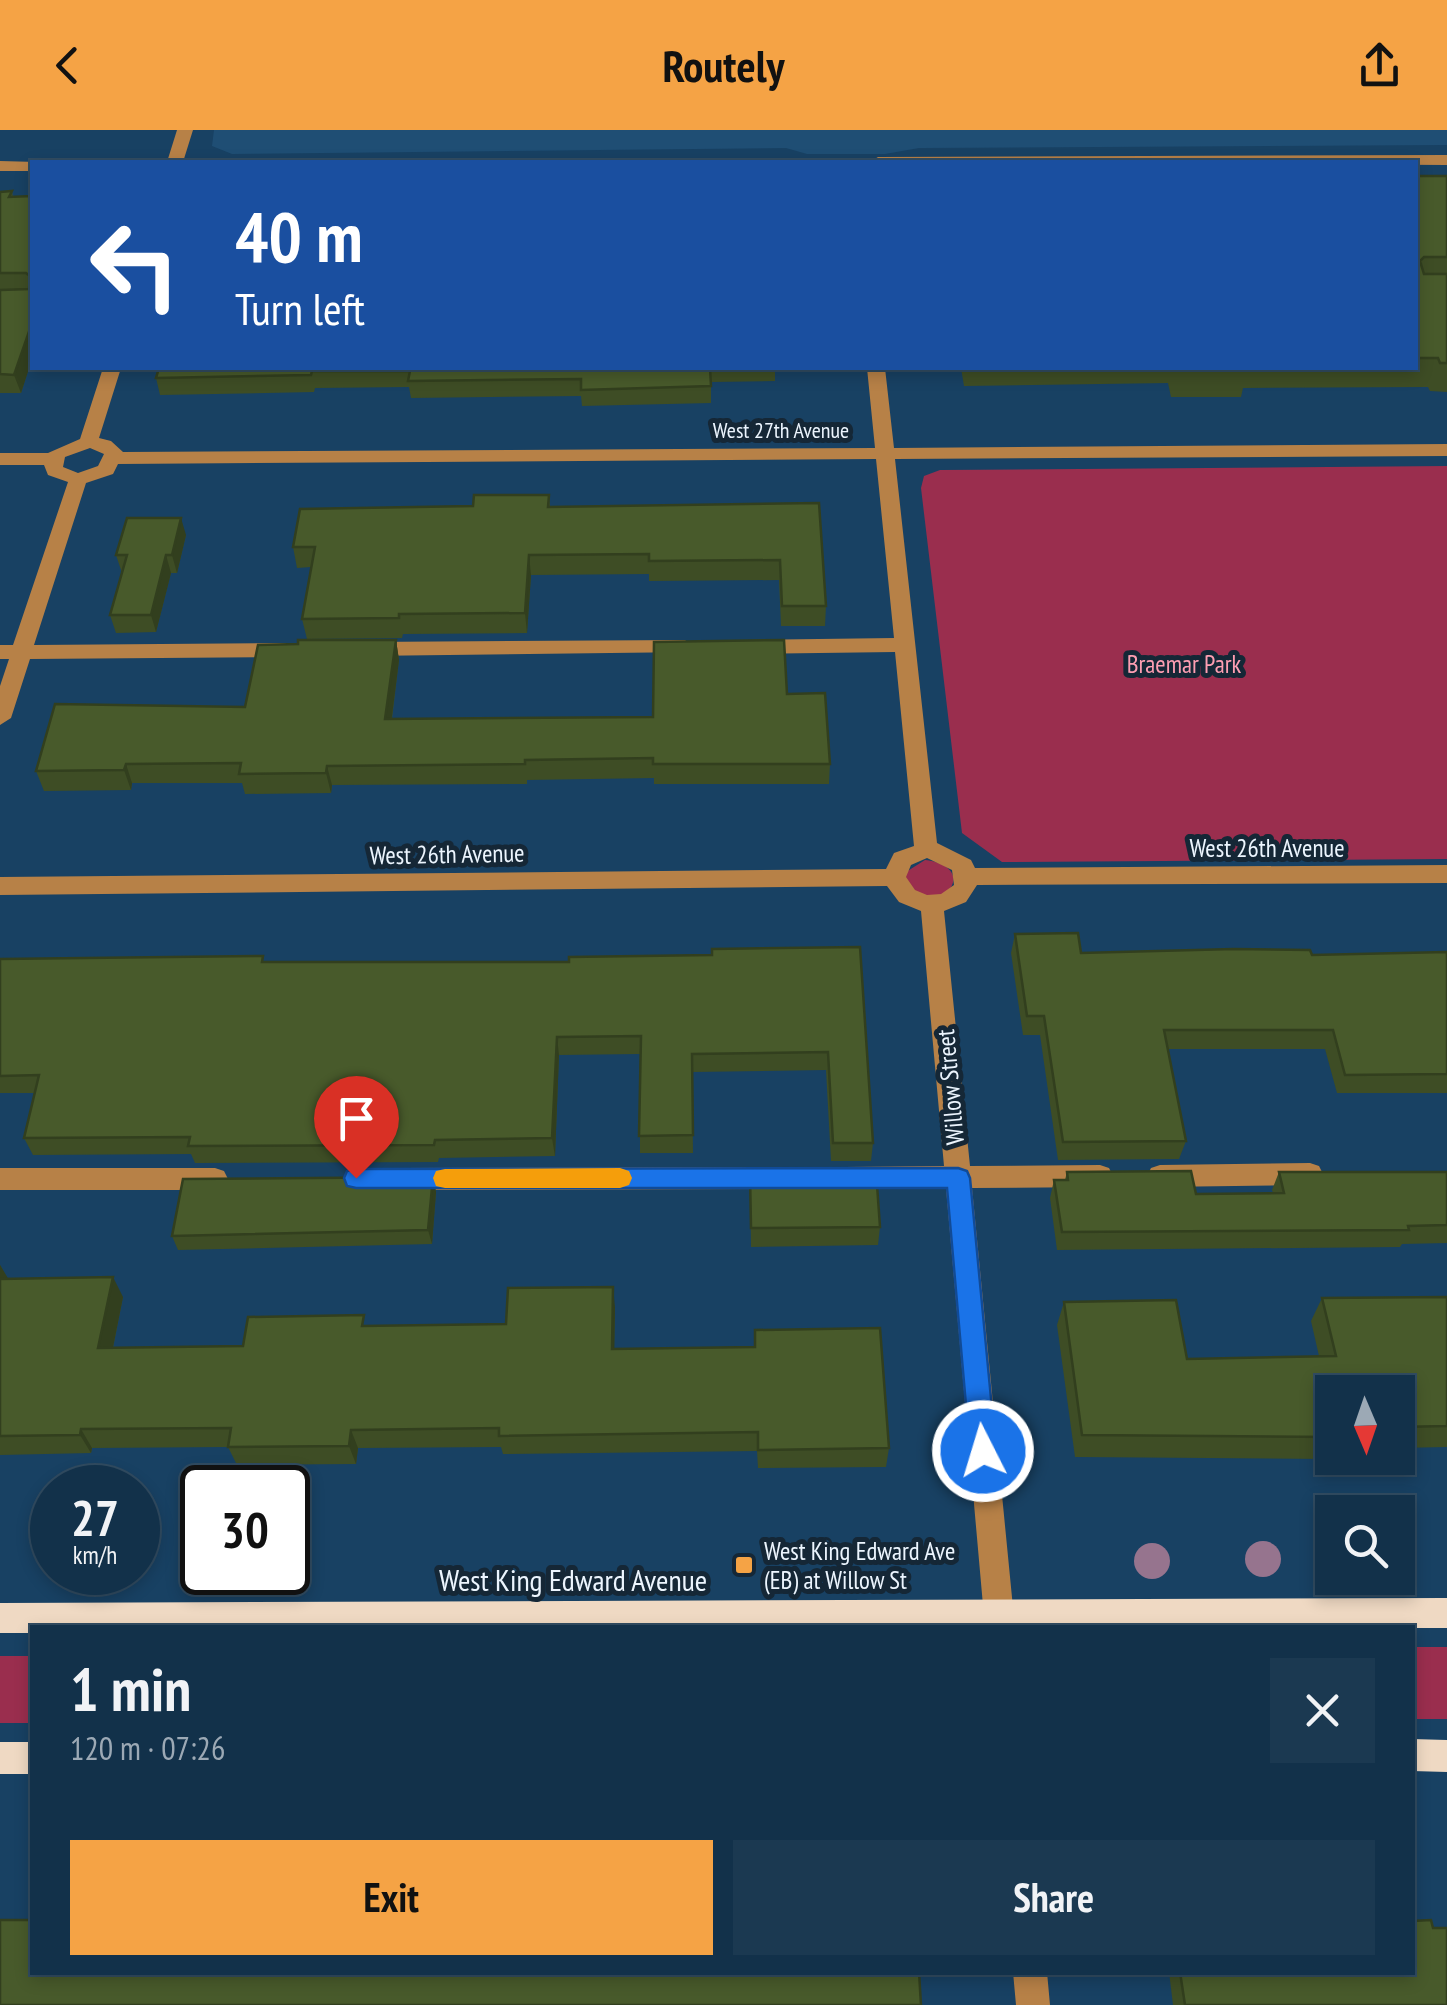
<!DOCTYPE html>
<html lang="en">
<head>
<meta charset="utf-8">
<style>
  body { margin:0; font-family:"PT Sans Narrow",sans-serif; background:#1b3951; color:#f1f3f6; height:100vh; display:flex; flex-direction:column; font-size:38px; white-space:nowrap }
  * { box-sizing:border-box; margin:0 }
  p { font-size:32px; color:#9ca9b5 }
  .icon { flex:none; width:55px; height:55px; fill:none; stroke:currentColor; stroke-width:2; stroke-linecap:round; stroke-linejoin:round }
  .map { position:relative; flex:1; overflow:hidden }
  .panel { position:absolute; left:30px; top:1495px; width:1385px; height:350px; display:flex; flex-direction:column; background:#12314a; border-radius:0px; box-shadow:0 5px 15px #0003,0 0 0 2px #314c62 }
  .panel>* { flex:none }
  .hud { position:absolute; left:30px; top:30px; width:1388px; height:210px; border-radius:0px; box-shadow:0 5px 15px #0003,0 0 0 2px #314c62; background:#1a4fa0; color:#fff; overflow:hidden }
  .needle { width:65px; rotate:178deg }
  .tools { position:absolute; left:1315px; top:1245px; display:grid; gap:20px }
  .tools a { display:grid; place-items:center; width:100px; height:100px; border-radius:0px; background:#12314a; box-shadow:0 5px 15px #0003,0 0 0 2px #314c62; font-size:50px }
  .speed { position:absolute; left:30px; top:1335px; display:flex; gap:20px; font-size:50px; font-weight:700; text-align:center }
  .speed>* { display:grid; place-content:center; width:130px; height:130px; border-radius:50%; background:#12314a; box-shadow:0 5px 15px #0003,0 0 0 2px #314c62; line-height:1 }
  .speed small { font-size:25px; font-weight:400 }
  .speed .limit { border:5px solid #111; border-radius:15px; background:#fff; color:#111 }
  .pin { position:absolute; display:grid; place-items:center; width:85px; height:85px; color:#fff; margin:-102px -42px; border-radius:50% 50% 50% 0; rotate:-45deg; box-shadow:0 0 10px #0007 }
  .pin .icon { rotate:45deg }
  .me { position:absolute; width:110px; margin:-55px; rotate:355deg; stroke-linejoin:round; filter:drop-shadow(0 0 8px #0008) }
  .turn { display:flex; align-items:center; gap:35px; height:210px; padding:0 40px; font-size:45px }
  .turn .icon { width:130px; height:130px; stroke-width:2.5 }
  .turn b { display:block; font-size:70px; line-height:85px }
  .round { display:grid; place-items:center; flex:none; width:105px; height:105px; border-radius:0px; background:#1b3951 }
  .headline { display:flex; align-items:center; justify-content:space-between; height:170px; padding:0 40px }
  h1 { font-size:60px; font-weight:700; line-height:75px }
  .primary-button { display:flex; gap:20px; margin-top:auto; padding:20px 40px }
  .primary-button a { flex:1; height:115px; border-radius:0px; background:#f5a345; color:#111; font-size:40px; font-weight:700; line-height:115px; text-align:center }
  .primary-button a+a { background:#1b3951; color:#f1f3f6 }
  header { display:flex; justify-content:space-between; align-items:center; height:130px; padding:0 40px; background:#f5a345; color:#111; font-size:45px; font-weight:700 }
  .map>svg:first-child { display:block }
  .built { fill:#1f4e74 }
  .green { fill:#9a2e4e }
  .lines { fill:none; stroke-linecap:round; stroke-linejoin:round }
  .minor { fill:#b78147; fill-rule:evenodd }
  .major { fill:#efd9c3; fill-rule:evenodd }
  .tree { fill:#96748e }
  .wall { fill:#3e4d25 }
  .shaded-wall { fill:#323f1e }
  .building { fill:#485a2b; stroke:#323f1e; stroke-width:2.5 }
  .route { fill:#1a73e8; stroke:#114b97; stroke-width:2.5 }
  .slow { fill:#f59e0b }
  .poi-dot { fill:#f5a345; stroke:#152736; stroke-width:4 }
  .labels { text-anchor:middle; stroke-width:10; stroke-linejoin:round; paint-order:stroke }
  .far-street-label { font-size:22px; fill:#ecf5fe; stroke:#152736 }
  .park-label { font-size:25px; fill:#fd9eb2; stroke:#152736 }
  .street-label { font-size:25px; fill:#ecf5fe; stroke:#152736 }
  .poi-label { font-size:25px; fill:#ecf5fe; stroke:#152736; text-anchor:start }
  .near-street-label { font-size:30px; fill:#ecf5fe; stroke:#152736 }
</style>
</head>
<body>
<header><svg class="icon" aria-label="back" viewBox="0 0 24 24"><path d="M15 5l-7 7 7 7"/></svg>Routely<svg class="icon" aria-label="share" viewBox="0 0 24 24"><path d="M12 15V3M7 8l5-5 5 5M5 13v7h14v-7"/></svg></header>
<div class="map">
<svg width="1447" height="1875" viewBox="0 0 1447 1875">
  <rect width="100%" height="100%" fill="#184163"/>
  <path class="built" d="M214,0H1447V15L919,18L885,24H807L786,18L232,24L212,16Z"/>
  <path class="green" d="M1447,336V729L1002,732L962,703L921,358L924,346L940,340Z
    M925,730C944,732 964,743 947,763C928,769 904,766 906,742Z
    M1413,1517H1447V1589H1413Z
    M0,1526H32V1593H0Z"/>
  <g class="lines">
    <path class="minor" d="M177,0H193L183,32H167Z
      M1447,25V35L870,32L878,27Z
      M0,31L37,32H32V41H0Z
      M103,238H121L99,308L111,311L123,322L875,318L867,238H885L894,318L1447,314V326L895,329L937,713L971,730L975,738L1447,735V753L977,755L966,772L944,781L970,1036L1100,1035L1109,1038L1113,1046L1109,1054L1100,1057L972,1058L1015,1498H985L946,1058L845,1059L836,1056L832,1048L836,1040L845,1037L944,1036L921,781L899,772L887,756L0,765V747L886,739L894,723L914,716L895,522L750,524L740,517L750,510L894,508L876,329L118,334L113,344L86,353L34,515L290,513L300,520L290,527L30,529L11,588L0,595V556L9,529H0V515H13L68,352L48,345L44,335H0V323H48L80,309ZM90,318L104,324L98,336L78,343L63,337L65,327ZM927,728L952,740L954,755L941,764L927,765L915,760L906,747L911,735Z
      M685,510L695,517L692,522L365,526L355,519L365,512Z
      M1310,1033L1319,1036L1323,1044L1319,1052L1310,1055L1160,1057L1151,1054L1147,1046L1151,1038L1160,1035Z
      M780,1037L789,1040L793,1048L789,1056L780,1059L400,1060L391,1057L387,1049L391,1041L400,1038Z
      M0,1038H215L224,1041L228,1049L224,1057L215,1060H0Z
      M1013,1842H1047L1050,1875H1016Z"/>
    <path class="major" d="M1447,1468V1498H32V1503H0V1473Z
      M1412,1609L1447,1610V1642L1412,1641Z
      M0,1612H32V1644H0Z"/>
  </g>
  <g class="tree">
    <circle cx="1263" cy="1429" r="18"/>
    <circle cx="1152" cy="1431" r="18"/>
  </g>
  <path class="wall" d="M1415,46H1447V262L1430,261L1428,257L1243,258L1241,267H1171L1168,253L964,256L961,238H1415Z
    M12,61L13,67L32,66V229L21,263H0V62Z
    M159,238H775V251L711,252V273L582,276L581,266L411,268L409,257L315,258L314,262L160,265L156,248Z
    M549,365L550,377L819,373L826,476L825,496H781L779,450L649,451V444L531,445L527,503L403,504L402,508L307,509L302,489L311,437L297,438L293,417L473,376Z
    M186,405L177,443H171L156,502L116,503L110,485L122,443L116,425Z
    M396,510L399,530L392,589L653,587L787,564L830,634L829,654H654V648L527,650V654L332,655L331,663L245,664L242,653H132L131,660L44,661L36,641L245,577L298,514Z
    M1015,804L1081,823L1312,825L1447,822V963H1337L1325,919H1167L1186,1011L1179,1029L1058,1030L1040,905H1023L1011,823Z
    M860,817L873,1013L871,1031H831L826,940L692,942L693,1023H640V924L559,925L555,1026L439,1028L438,1032L195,1033L191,1024L33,1025L24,1008L35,963H0V829L265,832H569Z
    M1067,1042L1196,1064L1273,1063L1272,1060L1279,1042H1447V1113L1402,1114L1400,1117L1057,1120L1050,1068L1054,1050H1065Z
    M750,1043L880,1097L878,1115L751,1117Z
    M433,1047L436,1062L432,1114L178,1120L172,1106Z
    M0,1135L8,1149L123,1167L113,1218L243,1216L367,1196L506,1194L615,1177L614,1219L754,1217L755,1200L889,1318L886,1337L758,1338L757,1321L503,1324L501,1317L358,1318L356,1334L237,1335L228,1317L92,1318L91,1323L0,1325Z
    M1447,1167V1317L1398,1318V1262H1332V1319L1327,1329L1075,1327L1057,1195L1064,1172L1187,1229L1319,1226L1311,1191L1322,1168Z
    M1433,1798L1447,1875H1173L1169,1842H1412Z"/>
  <path class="shaded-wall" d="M32,193V229L21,263L14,245Z
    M181,388L186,405L177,443L172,425Z
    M166,425L171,443L156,502L151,485Z
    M529,425L531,445L527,503L525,483Z
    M396,510L399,530L389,609L385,589Z
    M126,634L132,653L131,660L124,640Z
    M327,636L332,655L331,663L326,643Z
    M557,907L559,925L555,1026L552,1008Z
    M433,1047L436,1062L432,1114L428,1100Z
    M0,1135L9,1150L0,1161Z
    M113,1147L123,1167L109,1237L98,1218Z
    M613,1157L615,1177L614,1239L612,1219Z
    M81,1299L92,1318L91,1323L80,1305Z
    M351,1300L358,1318L356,1334L349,1316Z"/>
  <path class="building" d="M1415,46H1447V127H1424L1420,131L1424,144H1447V233H1440L1438,228H1415Z
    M12,61L9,67L32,66V193L14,245L0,244V160L29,159L30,146L26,143H0V62Z
    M159,238H710L711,256L581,260V249L408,251L410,241H312L311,245L156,248Z
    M1177,238H1248L1178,239Z
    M474,365H549L548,377L819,373L826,476H782L780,430L649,431V424L529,425L525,483L399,484V488L302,489L315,417H293L300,379L473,376Z
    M127,388H181L172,425H166L151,485H110L127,425H116Z
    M298,510H396L385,589L653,587L654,512L784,510L787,564L825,563L830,634H653V628L525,630V634L327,636L326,643L239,644L241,633L126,634L124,640L36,641L55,574L245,577L258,515L298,514Z
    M1078,803L1081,823L1234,819L1310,820L1312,825L1447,822V944L1345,945L1333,900H1164L1186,1011L1063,1012L1044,886H1027L1015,804Z
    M860,817L873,1013H833L828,922L692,924L693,1005L639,1006L641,906L557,907L552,1008L435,1010L434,1015L188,1016L190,1007L24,1008L39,945L0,946V829L263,826L262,832H569V827L712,825V819Z
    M876,1041L880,1097L751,1098L750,1043Z
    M1191,1041L1196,1064L1284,1063L1279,1042H1447V1095L1408,1096L1409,1100L1062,1102L1054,1050H1068L1067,1042Z
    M433,1047L428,1100L172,1106L183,1049Z
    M113,1147L98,1218L243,1216L248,1187L364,1185L362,1196L506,1194L508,1158L613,1157L612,1219L755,1217V1200L880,1198L889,1318L758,1320V1302L499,1306V1298L351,1300L349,1316L228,1317L231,1298L81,1299L80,1305L0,1306V1149Z
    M1447,1167V1296L1398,1297V1262H1332V1307L1082,1305L1064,1172L1176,1170L1187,1229L1336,1226L1322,1168Z
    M0,1790H32V1842H919L921,1875H0Z
    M1431,1790L1433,1798H1447V1875H1185L1180,1842H1412V1791Z"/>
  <path class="route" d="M958,1038L967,1041L970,1048L996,1321L993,1330L983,1333L974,1330L970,1321L947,1058H356L347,1056L344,1048L347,1041L356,1039Z"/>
  <path class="slow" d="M620,1038L629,1041L632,1048L629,1055L620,1058H445L436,1056L433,1048L436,1041L445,1039Z"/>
  <rect class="poi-dot" x="734" y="1425" width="20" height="20" rx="5"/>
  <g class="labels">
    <g class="far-street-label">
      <text x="781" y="308">West 27th Avenue</text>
    </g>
    <g class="park-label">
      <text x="1184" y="543">Braemar Park</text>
    </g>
    <g class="street-label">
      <text x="1267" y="727">West 26th Avenue</text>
      <text transform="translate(447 724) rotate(-1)" y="9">West 26th Avenue</text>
      <text transform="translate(950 957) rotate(-95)" y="9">Willow Street</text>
    </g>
    <g class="poi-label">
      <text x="764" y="1430">West King Edward Ave<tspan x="764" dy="29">(EB) at Willow St</tspan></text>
    </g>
    <g class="near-street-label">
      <text x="573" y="1461">West King Edward Avenue</text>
    </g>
  </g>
</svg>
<div class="tools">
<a><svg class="needle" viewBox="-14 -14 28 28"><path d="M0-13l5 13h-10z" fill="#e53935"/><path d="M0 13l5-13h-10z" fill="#9ca9b5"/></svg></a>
<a><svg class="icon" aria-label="search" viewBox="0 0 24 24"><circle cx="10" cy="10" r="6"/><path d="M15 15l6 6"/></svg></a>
</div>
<div class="speed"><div>27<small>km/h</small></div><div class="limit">30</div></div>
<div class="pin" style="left:356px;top:1048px;background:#d93025"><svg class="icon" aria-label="arrive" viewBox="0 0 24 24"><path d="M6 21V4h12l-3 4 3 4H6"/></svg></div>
<svg class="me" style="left:983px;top:1321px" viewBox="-20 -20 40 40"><circle r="17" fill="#1a73e8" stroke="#fff" stroke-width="3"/><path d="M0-11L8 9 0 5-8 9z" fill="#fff"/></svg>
<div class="hud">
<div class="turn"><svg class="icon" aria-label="left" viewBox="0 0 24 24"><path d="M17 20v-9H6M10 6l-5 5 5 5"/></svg><div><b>40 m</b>Turn left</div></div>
</div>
<section class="panel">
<div class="headline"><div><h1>1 min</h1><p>120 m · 07:26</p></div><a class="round"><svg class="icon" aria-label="close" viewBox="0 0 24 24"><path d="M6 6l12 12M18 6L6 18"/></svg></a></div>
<div class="primary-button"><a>Exit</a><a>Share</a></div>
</section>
</div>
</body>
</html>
